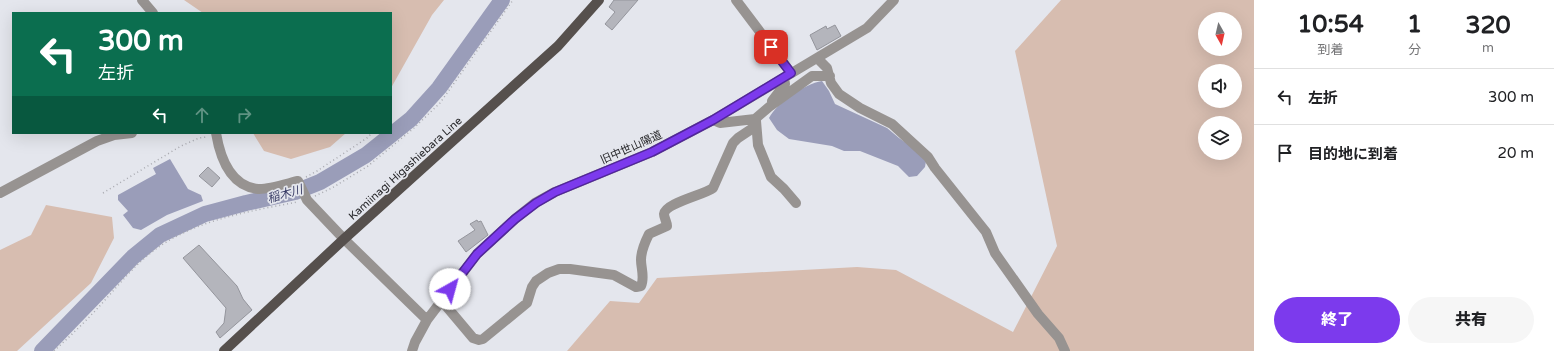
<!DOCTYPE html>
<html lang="ja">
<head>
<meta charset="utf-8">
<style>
  body { margin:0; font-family:"Varela Round","Noto Sans JP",sans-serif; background:#f6f6f6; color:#202124; height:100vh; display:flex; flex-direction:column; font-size:15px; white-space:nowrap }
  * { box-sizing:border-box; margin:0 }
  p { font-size:13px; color:#757577 }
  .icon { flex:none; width:22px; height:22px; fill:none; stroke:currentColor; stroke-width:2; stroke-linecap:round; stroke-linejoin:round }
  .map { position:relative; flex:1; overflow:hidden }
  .side { display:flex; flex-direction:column; background:#fff; width:300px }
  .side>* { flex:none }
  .banner { position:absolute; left:12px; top:12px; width:380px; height:122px; border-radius:0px; box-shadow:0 4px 16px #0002; background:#0b6e4f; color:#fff; overflow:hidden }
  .needle { width:26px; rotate:172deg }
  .fabs { position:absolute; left:1198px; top:12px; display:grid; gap:8px }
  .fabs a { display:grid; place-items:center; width:44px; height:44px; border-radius:50%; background:#fff; box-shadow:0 4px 16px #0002; font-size:20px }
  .pin { position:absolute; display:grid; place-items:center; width:34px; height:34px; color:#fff; margin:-17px; border-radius:8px; box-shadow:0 2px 6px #0006 }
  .me { position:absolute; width:44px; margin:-22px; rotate:38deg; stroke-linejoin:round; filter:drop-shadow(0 0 3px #0008) }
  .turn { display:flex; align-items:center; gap:14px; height:84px; padding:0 20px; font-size:18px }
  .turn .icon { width:52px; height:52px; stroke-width:2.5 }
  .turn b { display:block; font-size:28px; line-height:34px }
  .lanes { display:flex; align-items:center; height:38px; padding:0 20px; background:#0003; justify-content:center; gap:20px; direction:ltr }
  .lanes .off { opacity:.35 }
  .eta { display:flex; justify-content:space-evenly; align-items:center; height:68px; text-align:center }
  .eta b { font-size:24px; font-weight:800; line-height:28px }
  .primary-button { display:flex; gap:8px; margin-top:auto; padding:8px 20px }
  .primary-button a { flex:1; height:46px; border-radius:24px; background:#7c3aed; color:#fff; font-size:16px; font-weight:800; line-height:46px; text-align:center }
  .primary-button a+a { background:#f6f6f6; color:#202124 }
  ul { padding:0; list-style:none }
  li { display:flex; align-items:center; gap:12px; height:56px; padding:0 20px; border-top:1px solid #e0e0e0 }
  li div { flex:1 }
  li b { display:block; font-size:15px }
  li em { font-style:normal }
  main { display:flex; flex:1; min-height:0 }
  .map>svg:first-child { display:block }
  .green { fill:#d7bdb0; fill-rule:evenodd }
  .water { fill:#9a9db9 }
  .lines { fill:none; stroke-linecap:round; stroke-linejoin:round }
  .river { stroke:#9a9db9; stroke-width:16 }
  .building { fill:#b4b5bc; stroke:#94959c }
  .path { stroke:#a9aab0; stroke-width:1.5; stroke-dasharray:1 3; stroke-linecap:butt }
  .minor { stroke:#979391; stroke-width:10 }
  .major { stroke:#56504d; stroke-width:10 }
  .route-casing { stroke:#51269a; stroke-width:10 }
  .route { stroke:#7c3aed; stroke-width:7 }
  .labels { text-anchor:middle; stroke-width:3.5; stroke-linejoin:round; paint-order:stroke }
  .street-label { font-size:11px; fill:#262629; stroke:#e4e6ed }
  .water-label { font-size:12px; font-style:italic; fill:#3a3d66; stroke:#e4e6ed }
</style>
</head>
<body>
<main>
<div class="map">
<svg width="1254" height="351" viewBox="0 0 1254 351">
  <rect width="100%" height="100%" fill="#e4e6ed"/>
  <path class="green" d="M184,0H444L432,15L391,88V13H203Z
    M1061,0H1254V351H567L610,301L639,303L657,278L857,267L896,270L1013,332L1057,246L1015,51ZM1205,19H1235V49H1205ZM1205,71H1235V101H1205ZM1205,123H1235V153H1205Z
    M253,133H346L330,147L291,159L264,151Z
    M46,205L112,217L114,238L91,283L17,351H0V250L31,235Z"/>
  <path class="water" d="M822,81L829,91L835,104L887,128L899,138L915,149L926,161L925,167L917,176L909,177L898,166L860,151H844L832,146L789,139L777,130L769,118C777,103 804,84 822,81Z
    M170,159L188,189L201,195L203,201L167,215L141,230L133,228L123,215L128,211L118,200V195L156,174L153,168Z"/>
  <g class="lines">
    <path class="river" d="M42,351L133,257L160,235L205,214L246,203L295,192L320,182L366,155L411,119L439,88L502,0"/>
  </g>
  <path class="building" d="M614,0H638L612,30L605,24L615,12L609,7Z
    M835,25L841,36L817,50L810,35L826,26L827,29Z
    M208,167L220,178L212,187L199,176Z
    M477,220L478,222L481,221L488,235L466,252L458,241L475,230L470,224Z
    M199,245L237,286L243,299L252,310L220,338L216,332L224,323L226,308L183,258Z"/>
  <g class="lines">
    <path class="path" d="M391,96L392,93
      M306,177L317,171L367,138L372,133
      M103,193L181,146L199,138L207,137
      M315,196L332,188L368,166L414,128L440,103L513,0
      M54,351C68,338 82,325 95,311C112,293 128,272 147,256C188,221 246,212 297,202"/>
    <path class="minor" d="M142,0L153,13
      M736,0L791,73
      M818,59L827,68L831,83L839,94L860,108L892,124L928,157L935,168L986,232L995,253L1038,314L1059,338L1065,351
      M772,101L785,84L784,78
      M713,120L720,123L755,119L769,107L812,76H830
      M756,121L758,145L771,177L784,189L796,203
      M216,133C220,157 230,186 258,189C267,190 289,183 298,181L307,200L344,239L427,320
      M0,193L97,141L114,135L132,133
      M441,300L473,338L479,340L483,339L527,303L532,287L536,281L548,273L559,269H570L614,275L636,287L641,286C645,278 641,268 641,260C641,251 645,242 649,234L667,226C667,222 664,218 664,214C665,203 704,195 713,188L733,143L738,138L756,126
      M412,351L415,342L427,320L477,254L515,219L535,203L555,192L652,152L713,120L867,28L894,0"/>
    <path class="major" d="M224,351L344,239L558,46L599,0"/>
  </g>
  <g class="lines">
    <g class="route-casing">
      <path id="route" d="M450,289L477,254L515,219L536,203L555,192L652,152L713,120L791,73L771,47"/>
    </g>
    <use href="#route" class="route"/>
  </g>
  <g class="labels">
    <g class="street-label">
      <text transform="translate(631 147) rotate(-24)" y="4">旧中世山陽道</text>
      <text transform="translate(405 168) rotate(-42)" y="4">Kamiinagi Higashiebara Line</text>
    </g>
    <g class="water-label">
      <text transform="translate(285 194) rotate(-16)" y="4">稲木川</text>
    </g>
  </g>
</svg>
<div class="fabs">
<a><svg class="needle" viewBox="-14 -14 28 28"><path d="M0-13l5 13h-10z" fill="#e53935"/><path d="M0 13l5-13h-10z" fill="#757577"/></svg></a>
<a><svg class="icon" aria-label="sound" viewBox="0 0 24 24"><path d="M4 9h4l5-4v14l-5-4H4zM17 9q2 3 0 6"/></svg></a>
<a><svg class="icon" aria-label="layers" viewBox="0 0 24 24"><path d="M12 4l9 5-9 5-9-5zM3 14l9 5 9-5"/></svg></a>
</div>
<div class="pin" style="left:771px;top:47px;background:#d93025"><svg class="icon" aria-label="arrive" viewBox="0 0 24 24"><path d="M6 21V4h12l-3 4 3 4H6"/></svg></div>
<svg class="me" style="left:450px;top:289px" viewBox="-20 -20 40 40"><circle r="19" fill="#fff"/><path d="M0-13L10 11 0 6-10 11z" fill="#7c3aed"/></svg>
<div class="banner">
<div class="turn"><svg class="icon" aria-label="left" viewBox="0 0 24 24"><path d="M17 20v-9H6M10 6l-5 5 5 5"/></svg><div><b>300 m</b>左折</div></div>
<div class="lanes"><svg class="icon" aria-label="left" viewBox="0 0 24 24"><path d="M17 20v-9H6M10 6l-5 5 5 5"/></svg><svg class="icon off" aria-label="ahead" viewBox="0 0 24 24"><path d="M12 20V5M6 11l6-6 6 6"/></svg><svg class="icon off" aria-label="right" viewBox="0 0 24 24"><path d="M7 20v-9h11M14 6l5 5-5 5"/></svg></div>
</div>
</div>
<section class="side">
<div class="eta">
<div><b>10:54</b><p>到着</p></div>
<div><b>1</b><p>分</p></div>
<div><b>320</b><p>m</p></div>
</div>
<ul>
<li><svg class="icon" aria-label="left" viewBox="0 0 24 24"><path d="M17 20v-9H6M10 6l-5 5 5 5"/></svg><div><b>左折</b></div><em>300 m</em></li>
<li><svg class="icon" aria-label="arrive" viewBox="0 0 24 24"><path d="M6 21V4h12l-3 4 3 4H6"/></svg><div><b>目的地に到着</b></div><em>20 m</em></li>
</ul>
<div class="primary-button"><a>終了</a><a>共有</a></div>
</section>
</main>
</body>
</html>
